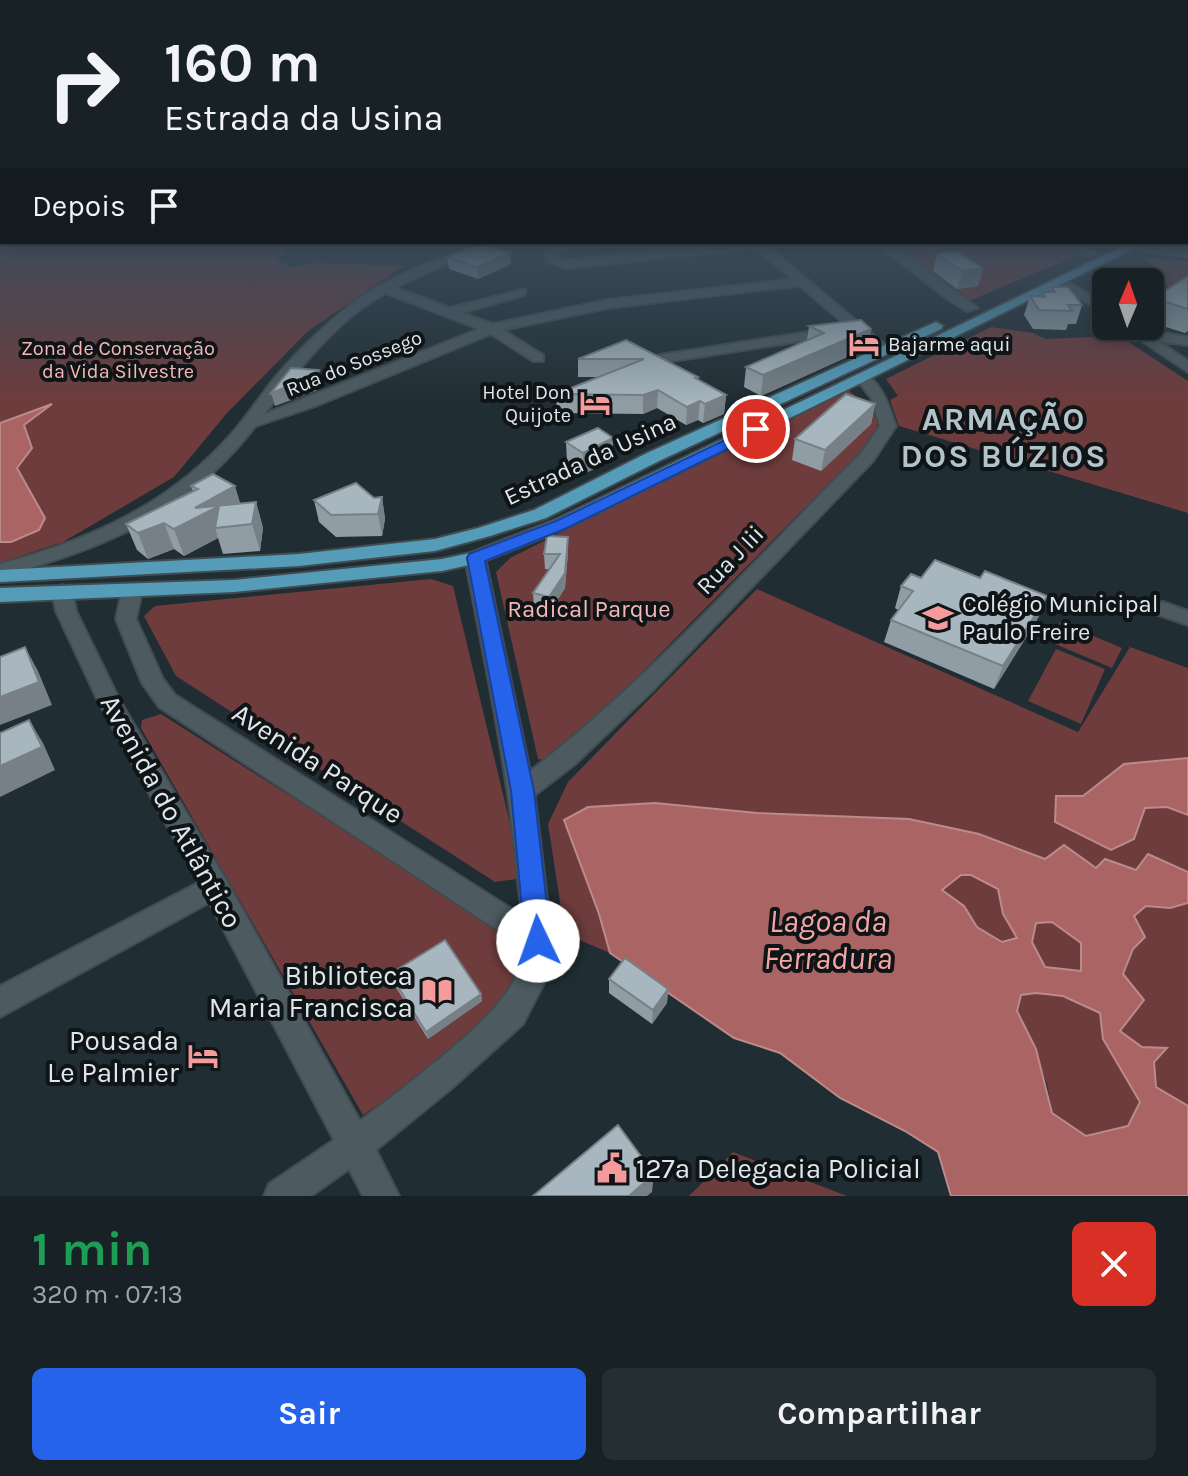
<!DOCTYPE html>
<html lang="pt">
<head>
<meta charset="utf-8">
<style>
  body { margin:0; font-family:Karla,sans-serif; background:#252f32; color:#f1f3f6; height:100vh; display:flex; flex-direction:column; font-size:30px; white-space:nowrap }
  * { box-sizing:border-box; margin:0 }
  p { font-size:26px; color:#9fa4a7 }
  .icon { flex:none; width:44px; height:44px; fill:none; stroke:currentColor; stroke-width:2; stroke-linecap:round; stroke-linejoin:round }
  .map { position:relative; height:1196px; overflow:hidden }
  .details { display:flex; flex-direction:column; background:#182226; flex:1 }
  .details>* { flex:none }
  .top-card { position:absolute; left:0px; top:0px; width:1188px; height:244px; box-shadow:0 4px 12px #0003,0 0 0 2px #363f43; background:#182226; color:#f1f3f6; overflow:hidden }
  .needle { width:52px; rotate:2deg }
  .buttons { position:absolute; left:1092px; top:268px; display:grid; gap:16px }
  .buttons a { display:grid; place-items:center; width:72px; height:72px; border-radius:12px; background:#182226; box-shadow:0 4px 12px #0003,0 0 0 2px #363f43; font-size:40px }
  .pin { position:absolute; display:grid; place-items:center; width:68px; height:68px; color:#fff; margin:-34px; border:4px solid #fff; border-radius:50%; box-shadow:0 2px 8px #0007 }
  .me { position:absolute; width:88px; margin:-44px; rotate:357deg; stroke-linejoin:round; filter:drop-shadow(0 0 6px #0008) }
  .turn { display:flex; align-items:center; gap:28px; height:168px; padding:0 32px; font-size:36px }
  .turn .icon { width:104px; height:104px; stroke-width:2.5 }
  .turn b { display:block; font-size:56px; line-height:68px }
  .then { display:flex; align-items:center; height:76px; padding:0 32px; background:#0003; gap:16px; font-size:30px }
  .round { display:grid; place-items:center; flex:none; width:84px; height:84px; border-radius:12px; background:#252f32 }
  .overview { display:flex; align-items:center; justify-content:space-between; height:136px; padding:0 32px }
  h1 { font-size:48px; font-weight:700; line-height:60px; color:#1e9e55 }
  .button { display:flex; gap:16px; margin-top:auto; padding:16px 32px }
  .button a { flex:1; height:92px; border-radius:12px; background:#2563eb; color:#fff; font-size:32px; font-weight:700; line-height:92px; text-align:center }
  .button a+a { background:#252f32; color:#f1f3f6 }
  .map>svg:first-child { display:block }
  .green { fill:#6f3c3d }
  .water { fill:#ab6464; stroke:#bb8b8c; stroke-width:2; fill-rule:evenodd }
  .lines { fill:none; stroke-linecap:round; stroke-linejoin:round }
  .street-casing { stroke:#414c51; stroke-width:4 }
  .secondary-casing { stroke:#414c51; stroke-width:4 }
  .primary-casing { stroke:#414c51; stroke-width:4 }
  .street { fill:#4d5b61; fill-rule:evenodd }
  .secondary { fill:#4d5b61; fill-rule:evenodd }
  .primary { fill:#559cb9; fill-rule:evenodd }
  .wall { fill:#909da4 }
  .shaded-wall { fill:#768086 }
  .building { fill:#a8b7bf; stroke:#768086; stroke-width:2 }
  .route { fill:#2563eb; stroke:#184099; stroke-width:2 }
  .labels { text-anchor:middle; stroke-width:8; stroke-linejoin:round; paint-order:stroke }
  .far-poi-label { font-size:20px; fill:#dfe7eb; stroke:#0f1417; text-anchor:start }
  .far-park-label { font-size:20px; fill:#f6b7b6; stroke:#0f1417 }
  .far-street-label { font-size:20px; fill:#dfe7eb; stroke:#0f1417 }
  .street-label { font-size:24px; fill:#dfe7eb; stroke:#0f1417 }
  .poi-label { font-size:24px; fill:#dfe7eb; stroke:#0f1417; text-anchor:start }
  .park-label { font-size:24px; fill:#f6b7b6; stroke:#0f1417 }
  .near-street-label { font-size:28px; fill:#dfe7eb; stroke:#0f1417 }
  .near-poi-label { font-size:28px; fill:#dfe7eb; stroke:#0f1417; text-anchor:end }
  .district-label { font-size:32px; font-weight:bold; letter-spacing:2px; fill:#b3c3ca; stroke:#0f1417 }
  .near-water-label { font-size:32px; font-style:italic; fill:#f7a5a5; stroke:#0f1417 }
</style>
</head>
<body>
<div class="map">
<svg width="1188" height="1196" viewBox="0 0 1188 1196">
  <rect width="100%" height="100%" fill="#202d33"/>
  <path class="green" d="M0,237L2,242H258L255,244L288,248L277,260L289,267L316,263L404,266L308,331L227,413L174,477L63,542L0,563Z
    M886,242H1067L1085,252L969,301Z
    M1145,257L1188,261V288L1169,289Z
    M991,327L1033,333L1046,339L1090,337L1127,341L1188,381V513L899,426L890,400L898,396L886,379Z
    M848,390L875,412L879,433L554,761L538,759L496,572L510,558Z
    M431,579L453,586L523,878L495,882L176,676L144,616L155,606Z
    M757,589L1078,732L1130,647L1188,668V758L1124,764L1083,796L1134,839L1145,808L1167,807L1188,815V872L1148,854L1136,870L1106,859L1096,868L1045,859L979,834L655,803L599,915L610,953L565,934L548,824L568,782Z
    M1060,622L1122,648L1112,668L1048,641Z
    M1056,649L1105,669L1081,724L1028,701Z
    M161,714L528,947L510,993L453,1053L363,1115L141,728L142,720Z
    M961,875H971L999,889L1003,914L1017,938L1003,942L977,927L964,906L941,889Z
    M1188,903V1106L1156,1087L1154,1062L1166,1049L1142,1047L1120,1031L1143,1000L1122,974L1133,949L1134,916L1146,906L1170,908Z
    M1052,922L1081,943V971L1045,967L1032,943L1036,923Z
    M1036,993L1063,996L1100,1013L1103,1039L1141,1102L1128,1126L1086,1136L1052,1113L1047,1084L1017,1010L1021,995Z
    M733,1152L847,1196H689Z"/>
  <path class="water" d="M52,404L24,425L32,448L17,468L45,518L39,530L11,542H0V423Z
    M1188,758V815L1167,807L1145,808L1134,839L1111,850L1055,822L1056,796H1083L1124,764Z
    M655,803L757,813L909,819L979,834L1045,859L1064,845L1096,868L1105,859L1136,870L1148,854L1188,872V903L1170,908L1146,906L1134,916L1145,937L1133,949L1123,974L1144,1000L1120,1031L1142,1047L1167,1048L1154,1062L1156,1087L1188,1106V1196H951L938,1152L905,1131L840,1098L780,1053L734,1038L610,953L599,914L564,820L588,807ZM961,875H971L998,889L1003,914L1017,938L1002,942L977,927L964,906L942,890ZM1052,922L1081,943V971L1045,967L1032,942L1036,923ZM1036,993L1063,996L1100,1013L1103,1039L1140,1102L1128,1126L1086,1136L1052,1113L1036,1049L1017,1011L1021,995Z"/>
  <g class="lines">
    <g class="street-casing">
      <path id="street" d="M565,242H580L554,256L567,260L757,242H798L792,245L566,268L546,261L544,253Z
        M874,242H887L978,308L967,311L946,298Z
        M1063,242H1078L1097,253L1087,255Z
        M1131,244L1188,251V257L1127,249V245Z
        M802,278L808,282L806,285L607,308L503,330L543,355V361H533L491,334L318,405L250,428L242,423L479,329L380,291V285H388L450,308L525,289V295L462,313L493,324L607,300Z
        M1061,278L1106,304V314L1057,285V279Z
        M1120,326C1142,326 1165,334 1188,337V345L1158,341L1188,361V372Z
        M834,328L841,332L839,335L660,363L653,359L660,355Z
        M862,373C882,381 889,407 896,426L873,461L652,691L574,765L531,798L522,801L513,798L510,791L513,784C639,691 750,565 861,453L880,426L871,398L855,377Z
        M132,585L142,591L136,619L163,679L175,695L548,932L552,941L548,950L538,954L528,950L159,707L142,683L116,619L122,591Z
        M1163,602L1188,611V625L1156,614L1153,609L1156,604Z
        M215,874L225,878L229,886L225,894L0,1017V986Z"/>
    </g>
    <g class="secondary-casing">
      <path id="secondary" d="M484,242H500C486,252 466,257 450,263C416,277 381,292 353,315C310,350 280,396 245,439C179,518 97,551 0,576V564C90,540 171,504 233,432C249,414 262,393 278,374C297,352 320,330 343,311C383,277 436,261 484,242Z
        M749,242H762L888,347V353H878Z
        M475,552L485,558L534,791L552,941L544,983L523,1024L452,1088L376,1150L399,1196H363L349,1169L311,1196H264L269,1184L334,1140L205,894L98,701L56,611L52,591L62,585L72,591L76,611L119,699L225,878L360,1121C397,1092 500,1018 515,978C529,943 520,906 517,870C507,765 485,662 465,558Z"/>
    </g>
    <g class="primary-casing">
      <path id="primary" d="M1132,242H1147L567,528L482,562L442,571L234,592L0,602V588L234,580L442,559L470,553L555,520Z
        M936,322L943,326L941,329L659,461L546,518L490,536L435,551L299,566L0,582V570L299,554L435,539L478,528L534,510L647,453Z"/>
    </g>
    <use href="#street" class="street"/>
    <use href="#secondary" class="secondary"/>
    <use href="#primary" class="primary"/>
  </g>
  <path class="wall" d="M510,253L511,264L478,279L449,269L447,257Z
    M937,254L983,268L978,286L957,289L933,271Z
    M1188,276V331L1185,333L1150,322V308L1154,298Z
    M1051,287L1082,305L1076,324H1068L1066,330L1033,329L1024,315L1030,296L1040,297L1042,292H1049Z
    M809,326L871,329L867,348L761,396L744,387L746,367L807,340Z
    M626,340L726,395L724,414L703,423L698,420L686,425L657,408L643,414L557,413L556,394L599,377H578V359Z
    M875,404L871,424L821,471L792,460L795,439Z
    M566,442L613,459L584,474L567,463Z
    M191,486L240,503L256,502L263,528L260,551L223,554L218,538L184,556L174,549L148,559L137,550L126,524L193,491Z
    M382,497L385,519L382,536L336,537L319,522L314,500Z
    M568,552L565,588L550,612L534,608L533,593L549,569H545L544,554Z
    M921,578H980L1047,596L1038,618L994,689L884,642L891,620L898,610L895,608L901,586Z
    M390,974L481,994L482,1001L428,1039L392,981Z
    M609,979L668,989L667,1003L652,1024L609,993Z"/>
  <path class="shaded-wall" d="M510,253L511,264L478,279L477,267Z
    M983,268L978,286L957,289L962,271Z
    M871,329L867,348L761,396L763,375Z
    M319,370L322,383L316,391L275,406L271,393Z
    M658,390L657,408L643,414V395Z
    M726,395L724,414L703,423L705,404Z
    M700,401L698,420L686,425L687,407Z
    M875,404L871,424L821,471L825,450Z
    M613,438V459L584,474L583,453Z
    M235,486L243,512L215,528L218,538L184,556L174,529L195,508Z
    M382,497L385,519L382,536L378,514Z
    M256,502L263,528L260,551L252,524Z
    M164,523L174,549L148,559L138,533Z
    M568,537V552L565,588L550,612L549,597Z
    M1047,596L1038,618L994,689L1003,666Z
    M25,647L38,671L52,705L0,725V697Z
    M29,720L43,743L55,770L0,797V766Z
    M668,989L667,1003L652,1024L653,1010Z
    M481,994L482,1001L428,1039L426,1032Z
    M654,1174L652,1192L647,1196H629Z"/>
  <path class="building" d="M482,243L510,253L477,267L447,257Z
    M956,251L983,268L962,271L937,254Z
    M1188,276V309L1154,298Z
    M1051,287H1068L1082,305H1068L1072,311L1039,310L1030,296L1045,297L1042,292H1055Z
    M861,320L871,329L763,375L746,367L824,333L809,326Z
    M626,340L698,377L695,378L726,395L705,404L700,401L687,407L658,390L643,395L556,394L644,359H578Z
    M291,368L319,370L313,377L271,393Z
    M846,394L875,404L825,450L795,439Z
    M598,428L613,438L583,453L566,442Z
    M213,474L235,486L195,508L256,502L252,524L215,528L219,506L174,529L164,523L138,533L126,524L198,489L191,486Z
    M356,483L374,498L382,497L378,514L331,515L314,500Z
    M547,536L568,537L565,573L549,597L533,593L560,554H544Z
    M935,560L980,578L985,571L1047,596L1003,666L891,620L913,591L901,586L911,574L921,578Z
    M25,647L39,682L0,697V657Z
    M29,720L42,747L0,766V733Z
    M445,940L481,994L426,1032L390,974Z
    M625,958L668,989L653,1010L609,979Z
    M618,1125L654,1174L629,1196H533Z"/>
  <linearGradient id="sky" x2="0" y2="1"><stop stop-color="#12191c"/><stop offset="0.59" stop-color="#3c4c5b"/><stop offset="1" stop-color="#3c4c5b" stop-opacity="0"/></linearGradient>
  <rect width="1188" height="404" fill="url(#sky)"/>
  <path class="route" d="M756,425L764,429L762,432L567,528L485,561L534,791L551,941L547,949L538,953L529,949L525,941L511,791L467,558L469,554L556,521Z"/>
  <defs>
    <g id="hotel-bare" transform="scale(2.4)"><path d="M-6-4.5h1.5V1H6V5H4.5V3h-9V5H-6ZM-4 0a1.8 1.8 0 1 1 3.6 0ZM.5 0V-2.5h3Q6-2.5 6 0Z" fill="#f59b9b" stroke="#0f1417" stroke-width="2.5" paint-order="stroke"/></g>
    <g id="school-bare" transform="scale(2.4)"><path d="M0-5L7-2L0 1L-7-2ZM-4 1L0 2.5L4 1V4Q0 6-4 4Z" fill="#f59b9b" stroke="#0f1417" stroke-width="2.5" paint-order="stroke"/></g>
    <g id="library-bare" transform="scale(2.4)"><path d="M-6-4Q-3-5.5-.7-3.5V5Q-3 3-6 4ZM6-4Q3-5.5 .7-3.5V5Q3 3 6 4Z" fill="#f59b9b" stroke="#0f1417" stroke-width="2.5" paint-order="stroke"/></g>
    <g id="civic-bare" transform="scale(2.4)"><path d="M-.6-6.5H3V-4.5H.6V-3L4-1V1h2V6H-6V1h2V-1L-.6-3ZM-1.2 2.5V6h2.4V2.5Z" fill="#f59b9b" stroke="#0f1417" stroke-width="2.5" paint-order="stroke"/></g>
  </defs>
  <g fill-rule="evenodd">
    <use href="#hotel-bare" x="864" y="344"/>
    <use href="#hotel-bare" x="595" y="403"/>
    <use href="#school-bare" x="938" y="618"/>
    <use href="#library-bare" x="437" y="991"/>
    <use href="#hotel-bare" x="203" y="1056"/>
    <use href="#civic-bare" x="612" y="1168"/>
  </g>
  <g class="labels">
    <g class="far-poi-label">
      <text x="888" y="351">Bajarme aqui</text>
      <text x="571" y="399" text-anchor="end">Hotel Don<tspan x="571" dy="23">Quijote</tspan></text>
    </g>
    <g class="far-park-label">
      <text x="118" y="355">Zona de Conservação<tspan x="118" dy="23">da Vida Silvestre</tspan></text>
    </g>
    <g class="far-street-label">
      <text transform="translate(354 363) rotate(-22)" y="7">Rua do Sossego</text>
    </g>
    <g class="street-label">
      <text transform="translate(590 459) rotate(-25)" y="8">Estrada da Usina</text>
      <text transform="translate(730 560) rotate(-46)" y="8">Rua J Iii</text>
    </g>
    <g class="poi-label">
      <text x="962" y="612">Colégio Municipal<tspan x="962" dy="28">Paulo Freire</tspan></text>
    </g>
    <g class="park-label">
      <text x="589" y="617">Radical Parque</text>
    </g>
    <g class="near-street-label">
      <text transform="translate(318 763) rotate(33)" y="10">Avenida Parque</text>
      <text transform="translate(172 811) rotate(61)" y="10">Avenida do Atlântico</text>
    </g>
    <g class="near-poi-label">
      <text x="413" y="985">Biblioteca<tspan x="413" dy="32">Maria Francisca</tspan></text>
      <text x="179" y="1050">Pousada<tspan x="179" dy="32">Le Palmier</tspan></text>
      <text x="636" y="1178" text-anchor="start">127ª Delegacia Policial</text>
    </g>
    <g class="district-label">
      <text x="1004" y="430">ARMAÇÃO<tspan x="1004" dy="37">DOS BÚZIOS</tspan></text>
    </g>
    <g class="near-water-label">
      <text x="828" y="932">Lagoa da<tspan x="828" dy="37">Ferradura</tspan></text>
    </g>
  </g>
</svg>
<div class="buttons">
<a><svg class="needle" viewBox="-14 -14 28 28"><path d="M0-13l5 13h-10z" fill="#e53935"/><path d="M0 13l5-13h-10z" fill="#9fa4a7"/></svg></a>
</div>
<div class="pin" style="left:756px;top:429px;background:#d93025"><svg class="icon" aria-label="arrive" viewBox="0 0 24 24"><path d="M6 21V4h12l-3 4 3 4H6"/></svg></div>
<svg class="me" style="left:538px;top:941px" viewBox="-20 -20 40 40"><circle r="19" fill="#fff"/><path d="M0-13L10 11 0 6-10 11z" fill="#2563eb"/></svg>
<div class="top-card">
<div class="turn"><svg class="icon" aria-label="right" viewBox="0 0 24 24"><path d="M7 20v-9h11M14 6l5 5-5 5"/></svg><div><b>160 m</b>Estrada da Usina</div></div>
<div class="then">Depois<svg class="icon" aria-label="arrive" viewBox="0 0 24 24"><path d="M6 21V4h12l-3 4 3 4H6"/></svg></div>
</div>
</div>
<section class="details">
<div class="overview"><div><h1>1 min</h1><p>320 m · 07:13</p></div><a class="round" style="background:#d93025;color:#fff"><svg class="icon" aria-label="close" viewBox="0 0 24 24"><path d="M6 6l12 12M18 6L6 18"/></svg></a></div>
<div class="button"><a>Sair</a><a>Compartilhar</a></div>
</section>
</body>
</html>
